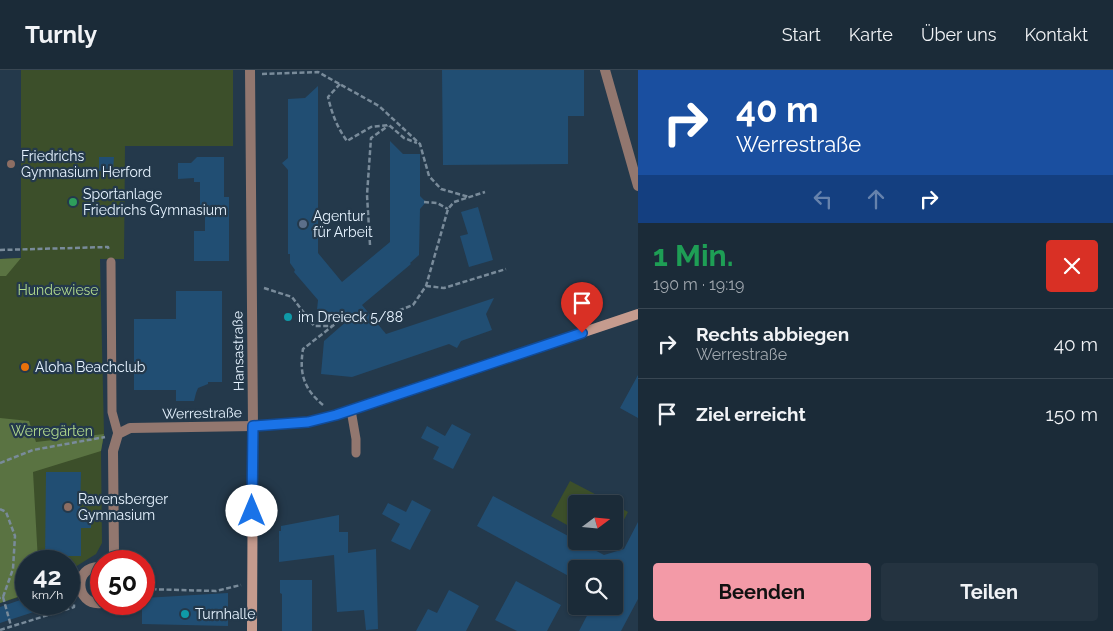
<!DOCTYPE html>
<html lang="de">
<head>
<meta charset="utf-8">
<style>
  body { margin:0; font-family:Raleway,sans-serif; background:#243340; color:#f1f3f6; height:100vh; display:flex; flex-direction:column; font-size:19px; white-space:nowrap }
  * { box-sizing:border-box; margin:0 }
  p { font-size:16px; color:#a0a7ae }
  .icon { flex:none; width:28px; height:28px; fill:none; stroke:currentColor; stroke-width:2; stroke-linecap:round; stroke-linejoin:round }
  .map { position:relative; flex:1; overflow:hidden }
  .drawer { display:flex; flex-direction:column; background:#1b2b38; width:475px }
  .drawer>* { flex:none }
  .guide { background:#1a4fa0; color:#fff; overflow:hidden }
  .needle { width:32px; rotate:74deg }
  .fabs { position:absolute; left:568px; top:425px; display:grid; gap:10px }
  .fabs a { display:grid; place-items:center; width:55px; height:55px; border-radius:5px; background:#1b2b38; box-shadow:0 1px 4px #0004,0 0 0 1px #394753; font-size:25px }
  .speed { position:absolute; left:15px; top:480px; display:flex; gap:10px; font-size:25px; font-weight:700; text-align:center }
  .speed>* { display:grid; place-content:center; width:65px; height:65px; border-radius:50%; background:#1b2b38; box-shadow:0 1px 4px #0004,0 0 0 1px #394753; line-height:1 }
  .speed small { font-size:12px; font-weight:400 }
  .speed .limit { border:8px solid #d22; background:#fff; color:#111 }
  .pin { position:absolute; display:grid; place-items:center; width:42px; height:42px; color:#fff; margin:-51px -21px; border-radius:50% 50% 50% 0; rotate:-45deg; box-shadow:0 0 5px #0007 }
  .pin .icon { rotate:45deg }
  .me { position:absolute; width:55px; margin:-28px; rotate:0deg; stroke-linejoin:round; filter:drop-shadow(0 0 4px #0008) }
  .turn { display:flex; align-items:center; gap:18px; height:105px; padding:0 15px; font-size:22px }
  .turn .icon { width:65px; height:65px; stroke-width:2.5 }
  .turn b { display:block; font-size:35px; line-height:42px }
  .lanes { display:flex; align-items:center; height:48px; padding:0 15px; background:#0003; justify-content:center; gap:25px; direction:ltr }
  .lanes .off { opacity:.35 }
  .round { display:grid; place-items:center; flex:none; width:52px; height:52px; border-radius:5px; background:#243340 }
  .summary { display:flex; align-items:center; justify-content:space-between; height:85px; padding:0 15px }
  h1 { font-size:30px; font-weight:700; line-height:38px; color:#1e9e55 }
  .cta { display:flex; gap:10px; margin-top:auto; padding:10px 15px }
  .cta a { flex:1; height:58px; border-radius:5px; background:#f39aa7; color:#111; font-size:20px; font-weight:700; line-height:58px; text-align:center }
  .cta a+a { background:#243340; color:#f1f3f6 }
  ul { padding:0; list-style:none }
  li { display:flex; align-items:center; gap:15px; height:70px; padding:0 15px; border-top:1px solid #394753 }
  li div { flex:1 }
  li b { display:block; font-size:19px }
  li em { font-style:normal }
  header { display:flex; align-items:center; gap:30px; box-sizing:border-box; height:70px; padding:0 25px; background:#1b2b38; border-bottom:1px solid #394753 }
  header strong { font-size:24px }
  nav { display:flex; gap:28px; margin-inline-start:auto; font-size:18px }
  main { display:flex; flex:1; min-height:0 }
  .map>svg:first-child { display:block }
  .green { fill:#3c4f2a }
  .forest { fill:#5a7342 }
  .building { fill:#214e73 }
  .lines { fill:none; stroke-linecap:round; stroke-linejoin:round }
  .path { stroke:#798b9a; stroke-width:2.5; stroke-dasharray:5 2.5; stroke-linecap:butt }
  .service { stroke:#92776f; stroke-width:9 }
  .minor { stroke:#92776f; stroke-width:10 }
  .tertiary { stroke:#92776f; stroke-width:10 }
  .secondary { stroke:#c59b8e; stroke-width:10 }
  .route-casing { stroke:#114b97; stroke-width:12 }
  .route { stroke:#1a73e8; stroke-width:9 }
  .education-dot { fill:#8d6e63; stroke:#24394b; stroke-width:2 }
  .leisure-dot { fill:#2e9e5b; stroke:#24394b; stroke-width:2 }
  .service-dot { fill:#5c6f8a; stroke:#24394b; stroke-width:2 }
  .culture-dot { fill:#0f9aa8; stroke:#24394b; stroke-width:2 }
  .food-dot { fill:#e8710a; stroke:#24394b; stroke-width:2 }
  .labels { text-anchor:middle; stroke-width:4.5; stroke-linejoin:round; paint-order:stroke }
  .poi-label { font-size:14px; fill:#e6f3ff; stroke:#24394b; text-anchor:start }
  .park-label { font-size:14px; fill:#b1d98d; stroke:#24394b }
  .street-label { font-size:14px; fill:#e6f3ff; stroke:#24394b }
</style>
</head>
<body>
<header>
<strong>Turnly</strong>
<nav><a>Start</a><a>Karte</a><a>Über uns</a><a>Kontakt</a></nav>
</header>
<main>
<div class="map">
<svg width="638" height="561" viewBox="0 0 638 561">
  <rect width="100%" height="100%" fill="#24394b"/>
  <path class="green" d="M21,0H233V76H125L124,189H100L104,364L101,381L102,473L96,484L75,497L69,508V491H26V525L0,533V189L21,188Z
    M570,411L614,434H576V460L551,446Z
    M614,434L628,442L614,469Z"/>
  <path class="forest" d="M21,188L6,206H0V189Z
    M0,348L29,351L36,372L104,364L101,381L33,402L38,491H26V524L0,533Z"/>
  <path class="building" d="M442,0H584V46H568V94L443,95Z
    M318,16V183L342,212L390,172V71L403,84H420V126L426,132L420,139L419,185L410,193L411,194L362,235L386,264L494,228L486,244L492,260L461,271L457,278L449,274L352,307L321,304L324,271L355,244L324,242V241L317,240L318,230L294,202L295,200L290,193V184H288V100L282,93L288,88V29L305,28Z
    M99,87H114L113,101H99Z
    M197,87H224V127H229V191H194V161H205V135H200V112H194V108L178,109V93H191Z
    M478,137L493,190L469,197L460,166L468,164L461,142Z
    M176,221H222V312H208V314L198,318L196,323L194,331H176V320H134V249H176Z
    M638,305V348L620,338Z
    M452,354L471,364L453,399L433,389L439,377L421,368L427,356L445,366Z
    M46,402H81L80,444H91V458H81V486H67V490H59L60,491H45Z
    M493,426L604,485L624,479L638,452V529L621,561H579L592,536H614V499H576V510L477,456Z
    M412,430L431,440L410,480L391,471L400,454L382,444L388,433L406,442Z
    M339,445V462H348V483L376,479L378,559L366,560L364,540L337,542L334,485L279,492V461H281V456Z
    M280,510H312V561H282V524L280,523Z
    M516,511L561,535L547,561H517L495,550Z
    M449,520L479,536L466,561H416L428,539L437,543Z
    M228,523V556L142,554V534H144V528Z
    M26,528V534H52V536L0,553V537Z"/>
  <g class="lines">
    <path class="path" d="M262,4L318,2L379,36L420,74L429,106L441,119L469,127
      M340,14L328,27C332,44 337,57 347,71L371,57L389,55L404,68L417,73
      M424,132L437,133L448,139
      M370,175L367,125L371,68L388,56
      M0,180L108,177L109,181
      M426,216L444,218L506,199
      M264,218L292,227L314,256H332
      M385,246L413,235L426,216L448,139L454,132L485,122
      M323,335C304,319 299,304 303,279L339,251
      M0,393L33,380L105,367
      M0,439L6,442L15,466L13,499L3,527L0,528
      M144,519L216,521L241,515
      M3,527L11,556
      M0,560L74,537V533"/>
    <path class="service" d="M111,192L112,342L118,364
      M351,340L356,369V383"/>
    <path class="minor" d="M605,0L638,116
      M111,491L114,485L113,381L118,364L130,358L253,356
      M101,497C72,495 75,536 101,533"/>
    <path class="tertiary" d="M250,0L253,356"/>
    <path class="secondary" d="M252,561L253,356L308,352L336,345L638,244"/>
  </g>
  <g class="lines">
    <g class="route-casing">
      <path id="route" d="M252,441L253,356L308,352L336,345L582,263"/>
    </g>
    <use href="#route" class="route"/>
  </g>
  <g class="education-dot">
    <circle cx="11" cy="94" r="5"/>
    <circle cx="68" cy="437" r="5"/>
  </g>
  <circle class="leisure-dot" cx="73" cy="132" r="5"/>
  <circle class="service-dot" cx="303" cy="154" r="5"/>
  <g class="culture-dot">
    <circle cx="288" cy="247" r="5"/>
    <circle cx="185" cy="544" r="5"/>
  </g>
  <circle class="food-dot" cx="25" cy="297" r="5"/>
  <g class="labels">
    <g class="poi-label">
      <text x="21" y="91">Friedrichs<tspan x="21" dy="16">Gymnasium Herford</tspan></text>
      <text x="83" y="129">Sportanlage<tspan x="83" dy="16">Friedrichs Gymnasium</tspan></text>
      <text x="313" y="151">Agentur<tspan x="313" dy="16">für Arbeit</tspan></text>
      <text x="298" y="252">im Dreieck 5/88</text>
      <text x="35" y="302">Aloha Beachclub</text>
      <text x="78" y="434">Ravensberger<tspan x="78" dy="16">Gymnasium</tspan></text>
      <text x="195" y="549">Turnhalle</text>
    </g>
    <g class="park-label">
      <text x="58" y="225">Hundewiese</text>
      <text x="52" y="366">Werregärten</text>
    </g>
    <g class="street-label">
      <text transform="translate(238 281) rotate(-91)" y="5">Hansastraße</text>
      <text transform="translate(202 343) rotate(-1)" y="5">Werrestraße</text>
    </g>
  </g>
</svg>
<div class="fabs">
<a><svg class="needle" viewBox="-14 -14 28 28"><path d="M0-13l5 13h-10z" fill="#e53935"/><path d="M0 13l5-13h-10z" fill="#a0a7ae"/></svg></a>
<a><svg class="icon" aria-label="search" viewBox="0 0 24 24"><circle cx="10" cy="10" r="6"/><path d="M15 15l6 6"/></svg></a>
</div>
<div class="speed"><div>42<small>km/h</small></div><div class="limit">50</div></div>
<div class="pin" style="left:582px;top:263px;background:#d93025"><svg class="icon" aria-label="arrive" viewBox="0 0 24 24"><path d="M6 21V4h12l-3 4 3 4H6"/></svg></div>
<svg class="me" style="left:252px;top:441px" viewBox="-20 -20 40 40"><circle r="19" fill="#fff"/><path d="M0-13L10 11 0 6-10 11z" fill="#1a73e8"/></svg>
</div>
<section class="drawer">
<div class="guide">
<div class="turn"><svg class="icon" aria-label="right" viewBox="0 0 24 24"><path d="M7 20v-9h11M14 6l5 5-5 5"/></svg><div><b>40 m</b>Werrestraße</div></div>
<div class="lanes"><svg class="icon off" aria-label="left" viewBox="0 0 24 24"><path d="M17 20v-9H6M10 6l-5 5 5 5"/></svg><svg class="icon off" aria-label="ahead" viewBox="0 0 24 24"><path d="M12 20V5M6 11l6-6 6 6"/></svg><svg class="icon" aria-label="right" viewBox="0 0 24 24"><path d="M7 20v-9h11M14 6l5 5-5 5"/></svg></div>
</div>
<div class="summary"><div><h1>1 Min.</h1><p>190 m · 19:19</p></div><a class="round" style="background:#d93025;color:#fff"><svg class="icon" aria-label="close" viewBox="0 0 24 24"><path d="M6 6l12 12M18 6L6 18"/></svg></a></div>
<ul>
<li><svg class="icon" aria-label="right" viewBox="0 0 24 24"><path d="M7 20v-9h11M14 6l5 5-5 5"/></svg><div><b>Rechts abbiegen</b><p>Werrestraße</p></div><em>40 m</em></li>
<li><svg class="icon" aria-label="arrive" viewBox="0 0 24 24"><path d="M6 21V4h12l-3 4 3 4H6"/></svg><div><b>Ziel erreicht</b></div><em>150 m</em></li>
</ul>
<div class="cta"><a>Beenden</a><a>Teilen</a></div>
</section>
</main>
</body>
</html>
